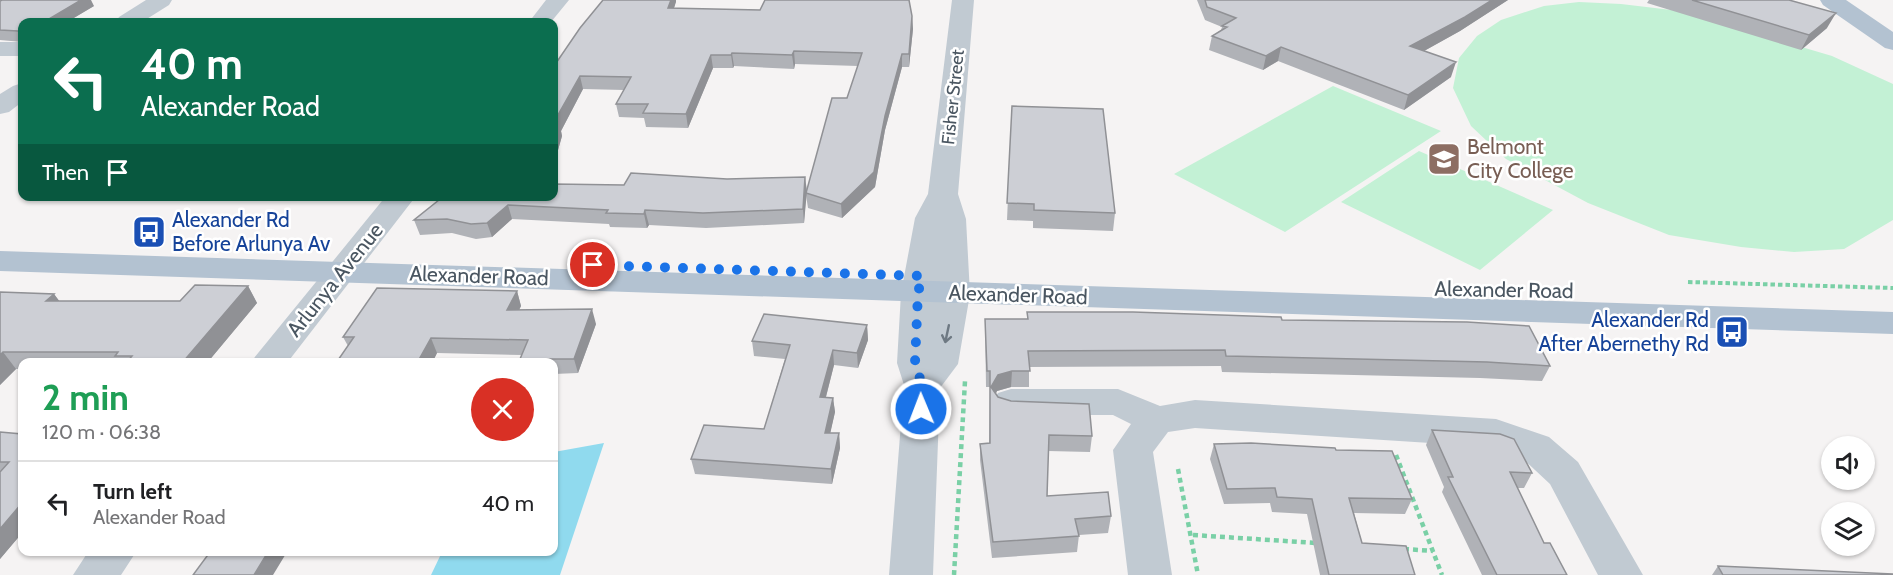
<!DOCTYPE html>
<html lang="en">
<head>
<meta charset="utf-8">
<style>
  body { margin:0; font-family:Cabin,sans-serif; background:#f6f6f6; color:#202124; height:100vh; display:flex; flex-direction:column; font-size:22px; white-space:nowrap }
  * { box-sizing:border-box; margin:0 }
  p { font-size:20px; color:#757577 }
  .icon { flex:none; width:33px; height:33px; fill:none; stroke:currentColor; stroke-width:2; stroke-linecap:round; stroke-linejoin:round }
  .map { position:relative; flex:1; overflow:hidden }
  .sheet { position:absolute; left:18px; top:358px; width:540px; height:198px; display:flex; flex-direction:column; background:#fff; border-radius:12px; box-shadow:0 2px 4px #0004 }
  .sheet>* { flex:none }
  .banner { position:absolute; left:18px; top:18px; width:540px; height:183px; border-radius:12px; box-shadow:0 2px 4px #0004; background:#0b6e4f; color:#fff; overflow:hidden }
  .buttons { position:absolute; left:1821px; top:436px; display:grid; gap:12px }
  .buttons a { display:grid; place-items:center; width:54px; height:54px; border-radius:50%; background:#fff; box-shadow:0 2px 4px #0004; font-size:30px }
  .pin { position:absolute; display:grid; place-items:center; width:51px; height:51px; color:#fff; margin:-26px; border:3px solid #fff; border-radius:50%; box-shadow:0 2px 6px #0007 }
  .me { position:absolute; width:66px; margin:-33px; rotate:359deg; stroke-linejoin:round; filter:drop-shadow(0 0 4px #0008) }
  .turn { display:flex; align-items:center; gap:21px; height:126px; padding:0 24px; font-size:27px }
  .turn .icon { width:78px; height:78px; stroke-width:2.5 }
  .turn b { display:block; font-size:42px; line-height:51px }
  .then { display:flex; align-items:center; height:57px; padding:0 24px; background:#0003; gap:12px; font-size:22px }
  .round { display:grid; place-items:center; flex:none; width:63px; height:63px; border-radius:32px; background:#f6f6f6 }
  .head { display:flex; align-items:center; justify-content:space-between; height:102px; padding:0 24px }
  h1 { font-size:36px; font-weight:800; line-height:45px; color:#1e9e55 }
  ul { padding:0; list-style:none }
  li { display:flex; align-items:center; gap:18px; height:84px; padding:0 24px; border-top:2px solid #e0e0e0 }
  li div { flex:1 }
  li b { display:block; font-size:22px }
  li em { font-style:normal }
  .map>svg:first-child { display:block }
  .green { fill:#c3f1d5 }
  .water { fill:#90daee }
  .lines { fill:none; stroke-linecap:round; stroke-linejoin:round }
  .path-far1 { stroke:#7ad0a6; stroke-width:4; stroke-dasharray:4.5 3; stroke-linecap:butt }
  .path { stroke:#7ad0a6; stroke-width:4.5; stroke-dasharray:5 4; stroke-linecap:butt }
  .minor { fill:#c1cad2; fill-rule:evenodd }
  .major { fill:#b3c2d1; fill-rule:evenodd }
  .wall { fill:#b0b2b7 }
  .shaded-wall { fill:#909195 }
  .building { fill:#cdcfd5; stroke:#909195; stroke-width:1.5 }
  .oneway { stroke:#6e7983 }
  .route { stroke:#1a73e8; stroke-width:10; stroke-dasharray:0 18 }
  .labels { text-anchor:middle; stroke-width:5; stroke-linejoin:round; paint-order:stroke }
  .far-street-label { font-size:18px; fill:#4a5661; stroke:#fff }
  .education-label { font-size:21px; fill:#785e54; stroke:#fff; text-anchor:start }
  .transit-label { font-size:21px; fill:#164399; stroke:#fff; text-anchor:start }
  .street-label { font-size:21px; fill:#4a5661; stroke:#fff }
</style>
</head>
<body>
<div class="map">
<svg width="1893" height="575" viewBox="0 0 1893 575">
  <rect width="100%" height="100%" fill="#f5f3f3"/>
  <path class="green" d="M1579,2L1621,4L1680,11L1832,56L1893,84V220L1844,249L1794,252L1741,247L1669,235L1588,203L1506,159L1471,126L1453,88L1459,58L1477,36L1501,20L1544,6Z
    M1333,86L1441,131L1285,232L1174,174Z
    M1419,151L1553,210L1480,270L1341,202Z"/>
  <path class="water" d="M604,443L560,575H431L442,552H554V452Z"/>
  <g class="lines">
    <path class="path-far1" d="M1688,282L1893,288"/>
    <path class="path" d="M1396,455L1442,575
      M1178,469L1198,575
      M1193,535L1316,543
      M1404,549L1433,551
      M954,575L965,381"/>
    <path class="minor" d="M146,0H172L169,5L142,22H116L119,17Z
      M546,0H569L551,22H529Z
      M952,0H974L958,194L966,219L970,294L958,364L940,388L933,575H889L904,385L897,363L901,293L915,218L928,194Z
      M0,42H22V56H0Z
      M22,83V102L9,112L0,114V94L13,86Z
      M386,196H416L287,363H250Z
      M1011,389H1118L1160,406L1195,400L1496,419L1549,437L1578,462L1643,575H1598L1550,484L1521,457L1493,447L1195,428L1168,432L1153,452L1172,575H1128L1113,450L1131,424L1113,415H1011L998,411L992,402L998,393Z
      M88,552H136L121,575H73Z"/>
    <path class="major" d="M1820,0H1846L1893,32V50L1885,48L1823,5Z
      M0,251L1893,312V334L0,271Z"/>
  </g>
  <path class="wall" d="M603,0H676L674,8L912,16L913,29L909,67H902L885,130L875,187L842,218L808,208L806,195L804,223L706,228L649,225L647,228L610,227L609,224L512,219L492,237L476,239L452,233L420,235L414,220L444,196L807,192L847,98L858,66L795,64L794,69L734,66L733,68H713L688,128L646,127L644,118L619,117L616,104L624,90L583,89L561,131L562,136L554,164V66Z
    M1197,0H1508L1460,31L1424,51L1451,77L1404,110L1278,61L1263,70L1209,50L1212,36L1221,30L1222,27L1205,20Z
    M1649,0H1789L1827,28L1801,50L1647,3Z
    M0,1L94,6L67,22H22V42L0,40Z
    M1012,106L1115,213L1113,231L1033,228V221L1007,220Z
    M248,286L257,303L207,363H22V369H16L0,385V292L54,294L59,301H180Z
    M517,291L521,306L519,310L596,324L578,373L554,374V363H521L520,359L522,355L437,353L432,363H336L348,346L343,337Z
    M1027,312L1282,320L1550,366L1542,381L1480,378L1222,372L1221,366L1029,367V387H1011L997,391L996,394L998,397L1092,436L1090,452L1048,451L1047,496L1111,516L1108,533L1079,535L1077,552L992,558L980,460V444L989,443L990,387H986L985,319H1027Z
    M867,325L868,340L858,368L834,365L826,397L833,398L835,412L830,433H839L840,448L832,484L695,474L691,459L764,429L785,359L754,356L752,341Z
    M1432,430L1532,473L1524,488H1517L1544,543L1567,575H1482L1442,492L1444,487L1426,445Z
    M0,432L22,434V533L0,559Z
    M1214,444L1336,450L1412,499L1405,514L1354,513L1362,543L1415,575H1320L1307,514L1272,512L1270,503L1224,504L1210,459Z
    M1718,566L1893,575H1712Z"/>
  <path class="shaded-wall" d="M81,0H91L94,6L67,22H44Z
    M671,0H676V2L670,20L668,8Z
    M1492,0H1508L1460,31L1406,61L1410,46Z
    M1836,13L1827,28L1801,50L1809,35Z
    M912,16L913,29L909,67V54Z
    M22,28V39L18,31Z
    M1281,47L1278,61L1263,70L1266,56Z
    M794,51L795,64L794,69L792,55Z
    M732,53L734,66L733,68L731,55Z
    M902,54V67L885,130L875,187L842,218L841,204L885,116Z
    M711,55L713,68L688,128L686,114Z
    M1456,62L1451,77L1404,110L1408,95Z
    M580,76L583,89L561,131L562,136L554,164V122Z
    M805,177L807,191L804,223L803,209Z
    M508,205L512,219L492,237L487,223Z
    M645,210L649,225L647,228L644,214Z
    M248,286L257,303L207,363H182Z
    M517,291L521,306L512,324L507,310Z
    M54,294L66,310L46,301Z
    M592,309L596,324L578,373L574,359Z
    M867,325L868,340L858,368L857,353Z
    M431,338L437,353L432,363H417Z
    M833,350L834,365L822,412L820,397Z
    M3,352L16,369L0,385V355Z
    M1012,371L1011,387L997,391L990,403L991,387L998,375Z
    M833,398L835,412L827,448L825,433Z
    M839,433L840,448L832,484L831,469Z
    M22,503V533L0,559V529Z
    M268,552H287L273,575H254Z"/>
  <path class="building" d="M2,0H81L44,22L32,21L30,22H22V28L18,31L0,30V1Z
    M603,0H671L668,8L760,10L765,0H909L912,16L909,54H902L885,116L874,172L841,204L806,193L832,98H847L862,53L794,51L792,55L732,53L731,55H711L686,114L643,113L648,104H616L631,77L580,76L554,122H558L554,137V66L580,28Z
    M1205,0H1492L1465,17L1410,46L1456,62L1408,95L1281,47L1266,56L1212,36L1227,27L1222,26L1236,18L1207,7Z
    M1692,0H1789L1836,13L1809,35Z
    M1012,106L1103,109L1115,213L1034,210V204L1007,203Z
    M631,173L727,179L805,177L803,209L703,213L645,210L644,214L606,213L608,210L508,205L487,223L471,224L447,219L414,220L444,196H554V184L624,185Z
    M195,285L248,286L182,363H126L132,356H115L118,352H3L0,355V292L54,294L46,301H180Z
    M377,288L517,291L507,310L592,309L574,359H520L528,340L431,338L417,363H336L354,337H343Z
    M1027,312H1133L1281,317L1282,320L1467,322L1529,326L1550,366L1487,362L1226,356L1225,350L1028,351L1030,371H1012L998,375L991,387L998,397L1011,401L1089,404L1092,436L1049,435L1047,496L1108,492L1111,516L1075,519L1079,536L993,542L980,444L990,443V371H987L985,319H1028Z
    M764,314L867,325L857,353L833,350L820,397L833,398L825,433H839L831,469L691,459L704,425L764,429L790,345L752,341Z
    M1432,430L1500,434L1514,439L1532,473L1510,472L1544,543H1550L1567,575H1497L1448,477H1453Z
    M0,432L22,434V503L0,529V472L9,462H0Z
    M1251,443L1335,448L1336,450L1392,451L1412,499L1349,498L1362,543L1406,546L1415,575H1329L1312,499L1277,497L1275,488L1227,489L1214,444Z
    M210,552H268L254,575H193Z
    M1718,566L1893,574V575H1723Z"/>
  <defs><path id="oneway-shaft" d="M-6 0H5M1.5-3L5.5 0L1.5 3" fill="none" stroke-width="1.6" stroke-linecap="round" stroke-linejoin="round" transform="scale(1.5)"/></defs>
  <use class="oneway" href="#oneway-shaft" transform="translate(947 334) rotate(102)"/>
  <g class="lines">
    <path class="route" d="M593,265L922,276L918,293L915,363L922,385L921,409"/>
  </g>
  <defs>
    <g id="school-square" transform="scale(1.725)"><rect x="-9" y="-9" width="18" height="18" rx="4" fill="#8d6e63" stroke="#fff"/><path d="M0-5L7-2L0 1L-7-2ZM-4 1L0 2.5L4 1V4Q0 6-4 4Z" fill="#fff"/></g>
    <g id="bus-square" transform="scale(1.725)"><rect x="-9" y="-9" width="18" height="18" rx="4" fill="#1a4fb4" stroke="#fff"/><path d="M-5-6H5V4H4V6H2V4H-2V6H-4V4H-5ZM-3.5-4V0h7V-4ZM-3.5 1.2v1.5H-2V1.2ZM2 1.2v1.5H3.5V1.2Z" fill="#fff"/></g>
  </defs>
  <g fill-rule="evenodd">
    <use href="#school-square" x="1444" y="159"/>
    <use href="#bus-square" x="149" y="232"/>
    <use href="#bus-square" x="1732" y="332"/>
  </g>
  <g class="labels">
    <g class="far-street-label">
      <text transform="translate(953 97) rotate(-84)" y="6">Fisher Street</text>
    </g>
    <g class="education-label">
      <text x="1467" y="154">Belmont<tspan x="1467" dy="24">City College</tspan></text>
    </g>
    <g class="transit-label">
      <text x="172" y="227">Alexander Rd<tspan x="172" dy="24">Before Arlunya Av</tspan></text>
      <text x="1709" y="327" text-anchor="end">Alexander Rd<tspan x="1709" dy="24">After Abernethy Rd</tspan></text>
    </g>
    <g class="street-label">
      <text transform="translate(479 276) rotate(2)" y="7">Alexander Road</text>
      <text transform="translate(335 280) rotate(-51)" y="7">Arlunya Avenue</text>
      <text transform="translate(1504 290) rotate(1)" y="7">Alexander Road</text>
      <text transform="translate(1018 295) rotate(2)" y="7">Alexander Road</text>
    </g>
  </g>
</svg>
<div class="buttons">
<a><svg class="icon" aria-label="sound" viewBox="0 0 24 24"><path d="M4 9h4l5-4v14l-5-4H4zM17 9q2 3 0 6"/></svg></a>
<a><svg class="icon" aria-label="layers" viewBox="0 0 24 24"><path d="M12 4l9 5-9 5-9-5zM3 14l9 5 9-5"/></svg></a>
</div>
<div class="pin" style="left:593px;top:265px;background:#d93025"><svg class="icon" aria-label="arrive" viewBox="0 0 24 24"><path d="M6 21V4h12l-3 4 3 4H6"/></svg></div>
<svg class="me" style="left:921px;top:409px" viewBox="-20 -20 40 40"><circle r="17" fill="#1a73e8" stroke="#fff" stroke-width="3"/><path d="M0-11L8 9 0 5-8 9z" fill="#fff"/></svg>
<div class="banner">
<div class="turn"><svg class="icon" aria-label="left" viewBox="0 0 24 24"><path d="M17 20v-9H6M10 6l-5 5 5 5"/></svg><div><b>40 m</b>Alexander Road</div></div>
<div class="then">Then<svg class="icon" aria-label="arrive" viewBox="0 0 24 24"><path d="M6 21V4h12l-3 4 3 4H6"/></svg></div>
</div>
<section class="sheet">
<div class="head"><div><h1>2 min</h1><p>120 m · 06:38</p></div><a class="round" style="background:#d93025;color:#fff"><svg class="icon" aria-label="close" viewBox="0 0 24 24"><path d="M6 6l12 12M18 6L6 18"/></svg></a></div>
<ul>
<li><svg class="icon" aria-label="left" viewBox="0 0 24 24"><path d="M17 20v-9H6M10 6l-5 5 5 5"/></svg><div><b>Turn left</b><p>Alexander Road</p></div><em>40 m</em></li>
</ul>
</section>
</div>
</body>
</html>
